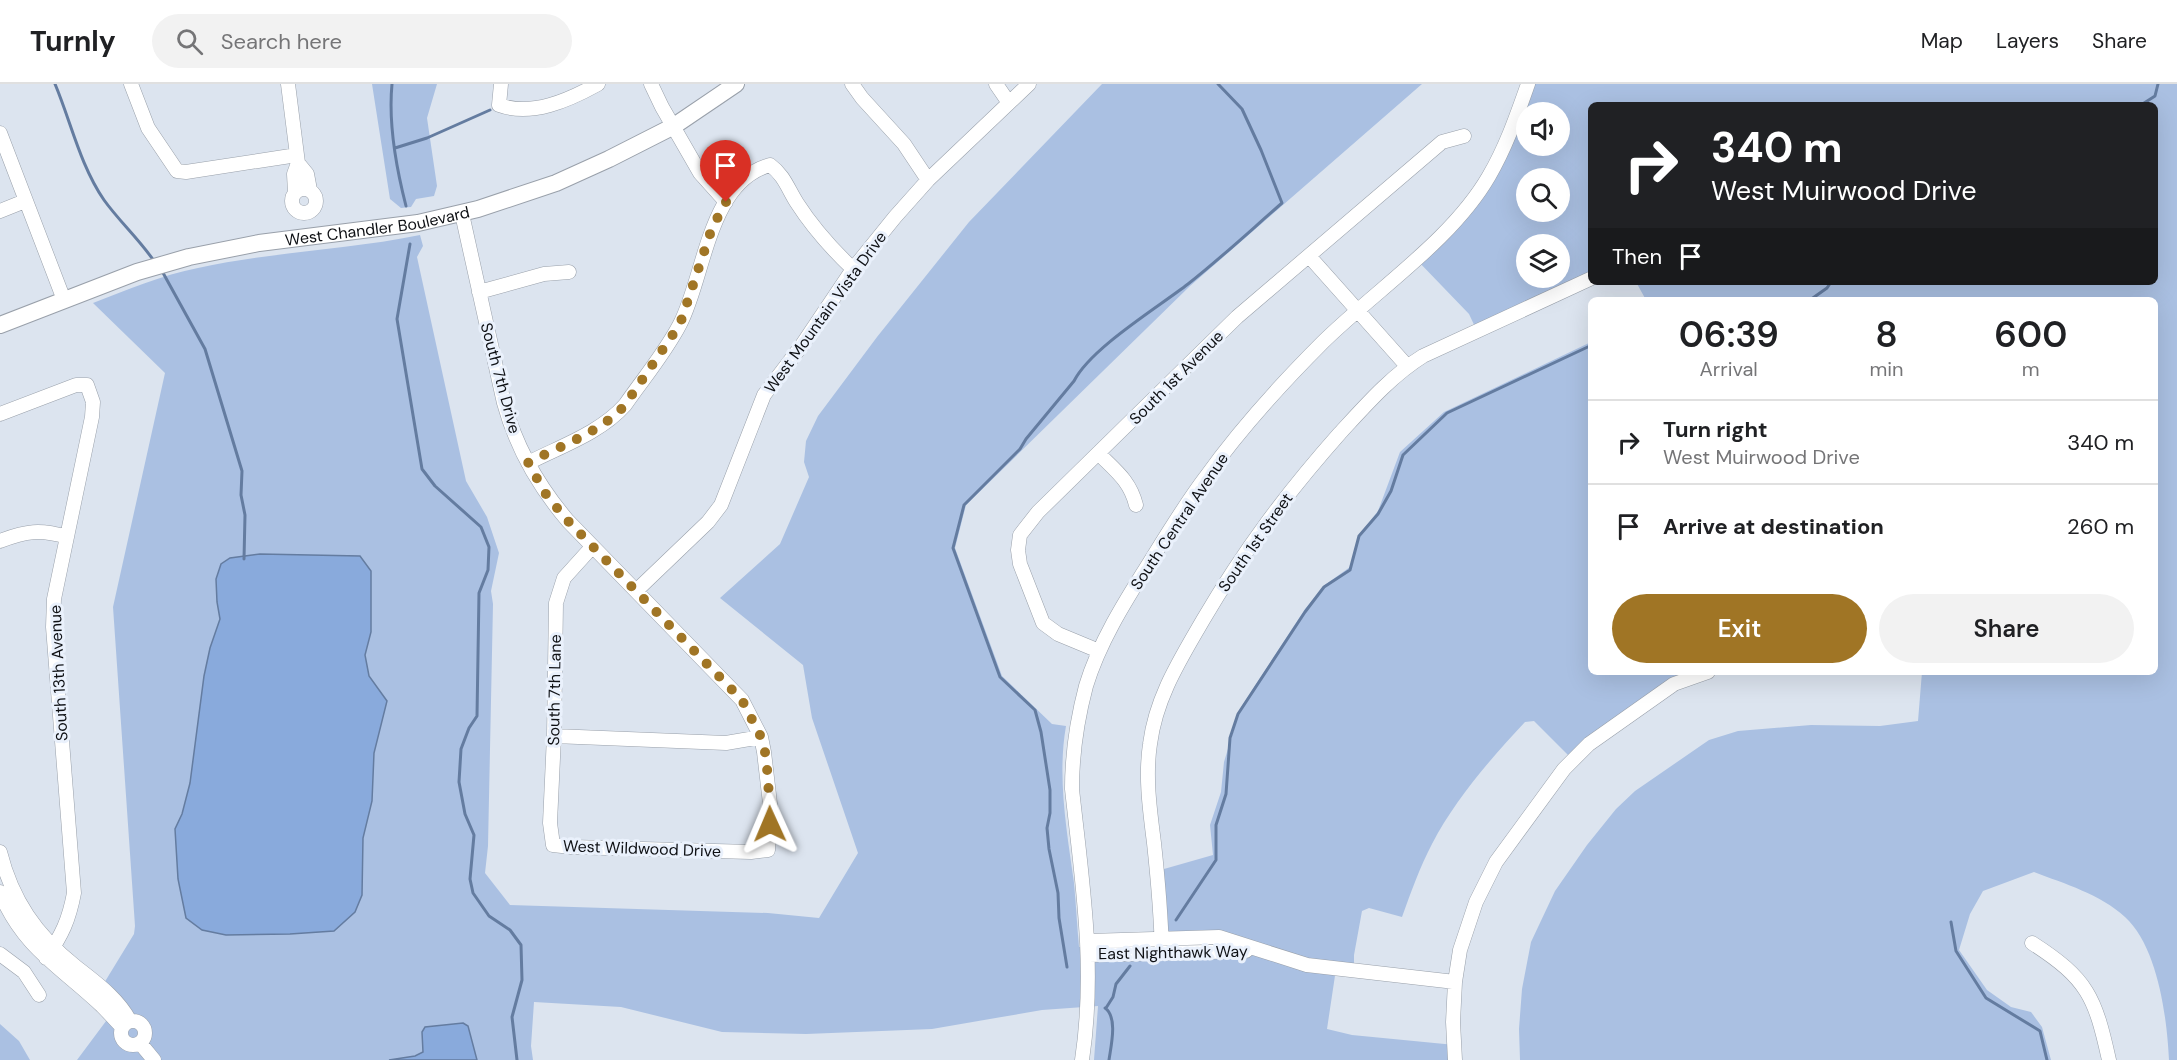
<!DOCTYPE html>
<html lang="en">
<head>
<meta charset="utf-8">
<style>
  body { margin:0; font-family:"DM Sans",sans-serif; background:#f2f2f2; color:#202124; height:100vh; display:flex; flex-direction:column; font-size:22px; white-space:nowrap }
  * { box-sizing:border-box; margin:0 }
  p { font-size:20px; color:#757577 }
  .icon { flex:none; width:33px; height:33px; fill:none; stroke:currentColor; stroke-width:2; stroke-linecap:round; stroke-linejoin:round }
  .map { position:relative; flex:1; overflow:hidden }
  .details { position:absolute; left:1588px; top:213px; width:570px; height:378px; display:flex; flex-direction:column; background:#fff; border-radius:9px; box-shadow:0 6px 24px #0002 }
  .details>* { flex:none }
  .hud { position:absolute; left:1588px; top:18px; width:570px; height:183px; border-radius:9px; box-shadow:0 6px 24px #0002; background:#202124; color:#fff; overflow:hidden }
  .buttons { position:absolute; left:1516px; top:18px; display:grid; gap:12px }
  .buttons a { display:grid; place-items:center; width:54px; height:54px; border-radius:50%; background:#fff; box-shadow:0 6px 24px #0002; font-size:30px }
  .pin { position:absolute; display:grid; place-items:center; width:51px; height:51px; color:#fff; margin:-62px -26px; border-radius:50% 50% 50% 0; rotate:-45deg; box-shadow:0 0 6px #0007 }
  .pin .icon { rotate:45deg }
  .me { position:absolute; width:66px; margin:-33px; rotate:359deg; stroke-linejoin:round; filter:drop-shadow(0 0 4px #0008) }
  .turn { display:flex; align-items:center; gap:21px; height:126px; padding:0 24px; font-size:27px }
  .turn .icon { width:78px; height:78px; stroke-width:2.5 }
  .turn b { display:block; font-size:42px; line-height:51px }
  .then { display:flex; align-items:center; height:57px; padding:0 24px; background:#0003; gap:12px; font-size:22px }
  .eta { display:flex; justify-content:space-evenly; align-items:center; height:102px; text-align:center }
  .eta b { font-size:36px; font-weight:600; line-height:42px }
  .primary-button { display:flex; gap:12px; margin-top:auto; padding:12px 24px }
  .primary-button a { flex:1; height:69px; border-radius:36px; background:#a07525; color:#fff; font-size:24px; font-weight:600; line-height:69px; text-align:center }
  .primary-button a+a { background:#f2f2f2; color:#202124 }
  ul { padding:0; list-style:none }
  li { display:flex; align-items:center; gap:18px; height:84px; padding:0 24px; border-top:2px solid #e0e0e0 }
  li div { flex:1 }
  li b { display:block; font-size:22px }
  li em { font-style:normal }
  header { display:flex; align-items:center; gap:36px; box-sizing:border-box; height:84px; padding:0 30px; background:#fff; border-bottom:2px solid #e0e0e0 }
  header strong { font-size:28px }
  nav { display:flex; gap:33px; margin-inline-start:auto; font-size:21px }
  .search { width:420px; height:54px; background:#f2f2f2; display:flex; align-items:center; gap:15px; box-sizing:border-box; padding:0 21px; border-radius:33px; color:#757577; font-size:22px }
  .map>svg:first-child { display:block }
  .green { fill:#aac0e2; fill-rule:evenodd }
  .water { fill:#89aadc; stroke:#647ca0; stroke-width:1.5 }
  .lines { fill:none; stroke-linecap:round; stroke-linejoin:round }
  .stream { stroke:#647ca0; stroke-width:3 }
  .minor-casing { stroke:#99a0aa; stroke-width:15 }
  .major-casing { stroke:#99a0aa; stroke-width:18 }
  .minor { stroke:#fff; stroke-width:14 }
  .major { stroke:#fff; stroke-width:16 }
  .route { stroke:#a07525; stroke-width:10; stroke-dasharray:0 18 }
  .labels { text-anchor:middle; stroke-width:6; stroke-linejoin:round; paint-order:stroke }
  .street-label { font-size:16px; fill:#0e1014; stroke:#eaf1fc }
</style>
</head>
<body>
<header>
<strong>Turnly</strong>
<div class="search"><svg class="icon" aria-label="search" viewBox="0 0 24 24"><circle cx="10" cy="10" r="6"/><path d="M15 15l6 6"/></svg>Search here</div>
<nav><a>Map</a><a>Layers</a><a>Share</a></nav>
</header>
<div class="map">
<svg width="2177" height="976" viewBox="0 0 2177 976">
  <rect width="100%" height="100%" fill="#dce4ef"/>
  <path class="green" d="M372,0H437L427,34L437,102L434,112L416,115L411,123L401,124L390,115Z
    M1102,0H1422L1190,202L966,421L955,464L1002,592L1052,640L1066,642C1057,693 1067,748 1074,799C1076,820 1077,842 1079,863L1162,861L1157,787L1213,771L1210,741L1221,708L1224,678L1240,625L1305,525L1325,501L1350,483L1359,451L1378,427L1400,368L1444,328L1591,258L1592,588H1708L1674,601L1572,675L1534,637L1525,638C1492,673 1454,717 1432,760C1420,783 1411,808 1402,833L1369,824L1362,827L1354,871V887L1336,885L1327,945L1352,951L1455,961V976H1094L1098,922L1042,926L932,945L806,950L722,948L621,923L534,918L531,962L533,976H77L115,925L98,909L134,850L135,842L113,523L165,289L93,219C127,206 162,191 198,184C271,168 347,166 420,151L423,162L417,173L466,397L487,433L499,469L491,507L493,520L488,762L485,789L510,821L768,829L819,834L858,769L812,634L803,581L720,514L780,460L809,393L804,378L806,357L818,332L877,253L969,138Z
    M1528,0H2177V976H2169C2167,934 2158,863 2125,833C2100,810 2065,800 2034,788L1983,807L1970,830L1959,866L1987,906L2011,923L2031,928L2042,943L2051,976H1520L1519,945L1522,905L1531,858L1555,807L1587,761L1616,725L1635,707L1709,656L1738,647L1811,641L1880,642L1918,637L1922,588H2156V216H1646L1636,198H2156V21H1592L1591,194L1477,247L1469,230L1416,175L1476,112ZM1527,28H1560V62H1527ZM1527,94H1560V128H1527ZM1527,160H1560V194H1527Z
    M0,940L19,957L30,976H0Z"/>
  <path class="water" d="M260,470L360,472L371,487V548L365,571L369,592L387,617L374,669L372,717L363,754L362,811L355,828L334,847L290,850L226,851L202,846L186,834L178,795L175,745L182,730L190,699L204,592L210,564L220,535L217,518L216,495L221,480L230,474Z
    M463,939L468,942L477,976H389L415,972L423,968L422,948L425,943Z"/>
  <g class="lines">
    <path class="stream" d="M55,0C71,38 80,81 104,116C119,137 139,155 154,177
      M392,0C388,41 396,83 406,122
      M2141,21L2155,12L2158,0
      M395,64L427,54L490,26
      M410,160L397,235L422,385L435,402L481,443L489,463L488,486L479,509L477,632L469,644L461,665L459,698L465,730L474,751L470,795L473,809L489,832L510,846L521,861L522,896L512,933L517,976
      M162,187L205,265L242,387L241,411L245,431L244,475
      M1810,216L1827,204L1831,198
      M1176,836L1216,776V741L1226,710L1230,654L1238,630L1305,528L1324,503L1350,486L1359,452L1378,430L1391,407L1403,371L1447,329L1592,261
      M1951,838L1956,867L1986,914L2040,947L2047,976
      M1067,883L1059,834L1058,809L1049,765L1047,744L1050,729V706L1041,648L1035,626L1000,593L953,464L964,421L1020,365L1026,355L1074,297C1091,264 1157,224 1188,200C1221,174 1251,146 1282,119L1261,66L1242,25L1218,0
      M1105,924C1118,933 1111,962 1109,976
      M1106,924L1113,913L1116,900L1130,882"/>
    <g class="minor-casing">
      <path id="minor" d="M131,0L148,44L177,87L186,88L297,71
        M288,0L298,79L294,90L295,108
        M501,0L499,21C532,33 569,16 598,0
        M651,0L662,23L700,89L726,118
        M852,0L862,14L904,60L928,96
        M996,0L1009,19
        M0,49L64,216
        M298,79L307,90L310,106
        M292 117a12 12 0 1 1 24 0a12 12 0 1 1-24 0Z
        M0,127L25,117
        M462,130L504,319C516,363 539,403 568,437L742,616L761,653L764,668L771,728L768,766L751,768L571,763L553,761L550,739L554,652L556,519L564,494L592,463
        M1309,172L1407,282
        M479,208L544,190L569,188
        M0,330L76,301H87L93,318L92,333L54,515L53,543L74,809C69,836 62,851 46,874
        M1099,370C1116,387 1130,397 1136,421
        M528,379C561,362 600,349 625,321C643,295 665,269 680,240C705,192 708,98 770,81C784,91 788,105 797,119C813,144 832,165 853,185
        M0,457C26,447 40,445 67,453
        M636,507L708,438L721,421L764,311L802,261L853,185L895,133L928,96L1029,0
        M1099,567L1058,550L1043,539L1020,480L1018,466L1020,451L1038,428L1237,233L1442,58L1464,52
        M554,652L726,659L761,653
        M0,768C12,816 36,851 75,882C95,898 117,913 130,937
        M0,808C23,864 61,883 102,922C109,929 115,936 122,943
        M1089,857L1219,853L1307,881L1455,898
        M2032,859C2088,895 2095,913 2109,976
        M1162,868C1161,832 1158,796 1154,759C1150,727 1145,693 1150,660C1156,613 1180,576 1203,536C1244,466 1286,410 1340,349C1365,322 1391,292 1423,272L1592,194
        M0,870L24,888L39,911
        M1089,871L1246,867
        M121 949a12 12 0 1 1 24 0a12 12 0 1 1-24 0Z
        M140,959L154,976
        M1082,976C1096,883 1082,797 1072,705C1072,669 1077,636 1086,602C1099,559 1124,519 1148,481C1166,452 1184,422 1205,394C1240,345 1281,300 1323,258C1377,205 1452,156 1489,92C1506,63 1517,31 1528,0
        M1455,976L1453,938L1455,898L1460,866L1476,818L1496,778L1564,685L1589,660L1674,600L1708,588"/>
    </g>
    <g class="major-casing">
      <g id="major">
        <path id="s1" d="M0,241L137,188L189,173L259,159L418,139L478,125L556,99L609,75L674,42L736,0"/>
      </g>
    </g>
    <use href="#minor" class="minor"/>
    <use href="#major" class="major"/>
  </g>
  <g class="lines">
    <path class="route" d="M726,118L712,144L680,240L625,321C600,349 561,361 528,379L547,412L568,437L742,616L761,653L765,668L768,693L770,740"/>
  </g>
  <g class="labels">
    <g class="street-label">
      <text dy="6" stroke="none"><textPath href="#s1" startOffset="392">West Chandler Boulevard</textPath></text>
      <text transform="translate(825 228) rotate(-54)" y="6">West Mountain Vista Drive</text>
      <text transform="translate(1176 293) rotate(-45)" y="6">South 1st Avenue</text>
      <text transform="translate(501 294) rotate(75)" y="6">South 7th Drive</text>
      <text transform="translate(1179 437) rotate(-56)" y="6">South Central Avenue</text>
      <text transform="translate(1255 458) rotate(-55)" y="6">South 1st Street</text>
      <text transform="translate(58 589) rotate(-93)" y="6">South 13th Avenue</text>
      <text transform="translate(554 606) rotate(-89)" y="6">South 7th Lane</text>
      <text transform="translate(642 764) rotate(2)" y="6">West Wildwood Drive</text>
      <text transform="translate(1173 868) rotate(-1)" y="6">East Nighthawk Way</text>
    </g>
  </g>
</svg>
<div class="buttons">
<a><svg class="icon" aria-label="sound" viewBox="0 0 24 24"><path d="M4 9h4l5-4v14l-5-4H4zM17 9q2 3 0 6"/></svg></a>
<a><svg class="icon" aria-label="search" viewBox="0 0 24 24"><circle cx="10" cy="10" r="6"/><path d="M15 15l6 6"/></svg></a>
<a><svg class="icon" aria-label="layers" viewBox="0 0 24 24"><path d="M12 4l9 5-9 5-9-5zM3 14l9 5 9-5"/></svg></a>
</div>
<div class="pin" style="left:726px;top:118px;background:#d93025"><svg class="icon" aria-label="arrive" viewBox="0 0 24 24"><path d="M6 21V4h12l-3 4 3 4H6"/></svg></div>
<svg class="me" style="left:770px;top:740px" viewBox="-20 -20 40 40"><path d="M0-17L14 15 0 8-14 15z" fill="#a07525" stroke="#fff" stroke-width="4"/></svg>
<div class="hud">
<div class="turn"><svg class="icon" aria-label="right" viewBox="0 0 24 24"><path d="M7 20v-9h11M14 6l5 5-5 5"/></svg><div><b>340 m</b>West Muirwood Drive</div></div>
<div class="then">Then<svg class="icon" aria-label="arrive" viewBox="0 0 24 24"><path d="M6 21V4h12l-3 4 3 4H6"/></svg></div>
</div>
<section class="details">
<div class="eta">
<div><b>06:39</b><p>Arrival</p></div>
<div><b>8</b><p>min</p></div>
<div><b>600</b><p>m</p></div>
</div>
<ul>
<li><svg class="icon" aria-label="right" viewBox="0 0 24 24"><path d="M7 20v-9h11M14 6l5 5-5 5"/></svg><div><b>Turn right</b><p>West Muirwood Drive</p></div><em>340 m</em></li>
<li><svg class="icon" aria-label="arrive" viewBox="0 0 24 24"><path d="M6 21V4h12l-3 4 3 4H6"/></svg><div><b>Arrive at destination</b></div><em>260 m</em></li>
</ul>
<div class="primary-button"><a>Exit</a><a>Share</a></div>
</section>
</div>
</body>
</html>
